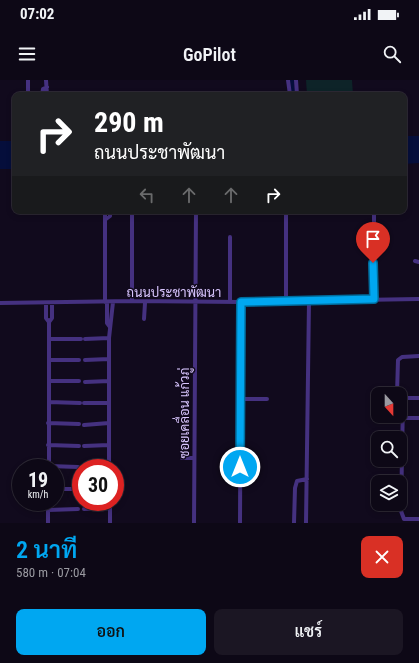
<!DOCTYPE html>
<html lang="th">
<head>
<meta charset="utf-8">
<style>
  body { margin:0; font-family:"Roboto Condensed",Sarabun,sans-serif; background:#1b1623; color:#f1f3f6; height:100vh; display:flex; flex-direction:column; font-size:15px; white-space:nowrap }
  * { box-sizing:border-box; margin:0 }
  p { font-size:13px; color:#9a9aa1 }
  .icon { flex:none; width:22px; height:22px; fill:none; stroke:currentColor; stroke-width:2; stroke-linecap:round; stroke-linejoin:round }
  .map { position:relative; height:443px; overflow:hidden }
  .drawer { display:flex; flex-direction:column; background:#0d0816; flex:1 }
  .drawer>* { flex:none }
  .guide { position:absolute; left:12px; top:12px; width:395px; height:122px; border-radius:8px; box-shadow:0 2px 6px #0003,0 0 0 1px #2d2935; background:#202124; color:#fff; overflow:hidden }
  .needle { width:26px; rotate:159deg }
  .controls { position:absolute; left:371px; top:307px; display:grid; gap:8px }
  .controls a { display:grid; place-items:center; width:36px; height:36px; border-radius:8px; background:#0d0816; box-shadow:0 2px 6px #0003,0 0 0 1px #2d2935; font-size:20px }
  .speed { position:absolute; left:12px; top:379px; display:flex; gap:8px; font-size:20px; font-weight:700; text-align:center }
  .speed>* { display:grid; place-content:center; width:52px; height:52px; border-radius:50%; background:#0d0816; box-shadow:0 2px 6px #0003,0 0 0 1px #2d2935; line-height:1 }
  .speed small { font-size:10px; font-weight:400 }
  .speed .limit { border:6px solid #d22; background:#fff; color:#111 }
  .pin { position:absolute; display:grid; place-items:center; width:34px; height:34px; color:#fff; margin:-41px -17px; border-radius:50% 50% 50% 0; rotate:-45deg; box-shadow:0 0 4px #0007 }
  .pin .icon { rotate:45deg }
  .me { position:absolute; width:44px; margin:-22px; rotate:0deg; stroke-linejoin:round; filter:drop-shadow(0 0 3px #0008) }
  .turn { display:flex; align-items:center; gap:14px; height:84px; padding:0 16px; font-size:18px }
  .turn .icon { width:52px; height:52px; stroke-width:2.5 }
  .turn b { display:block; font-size:28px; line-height:34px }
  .lanes { display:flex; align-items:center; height:38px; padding:0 16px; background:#0003; justify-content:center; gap:20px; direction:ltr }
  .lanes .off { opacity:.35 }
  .round { display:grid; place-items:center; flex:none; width:42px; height:42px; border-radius:8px; background:#1b1623 }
  .overview { display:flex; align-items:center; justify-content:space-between; height:68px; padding:0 16px }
  h1 { font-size:24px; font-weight:600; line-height:30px; color:#00a7f1 }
  .action { display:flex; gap:8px; margin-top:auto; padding:8px 16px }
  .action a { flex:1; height:46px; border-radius:8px; background:#00a7f1; color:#111; font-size:16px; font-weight:600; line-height:46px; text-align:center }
  .action a+a { background:#1b1623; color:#f1f3f6 }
  .status { display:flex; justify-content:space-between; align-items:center; height:28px; padding:0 20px; background:#0d0816; direction:ltr }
  .status svg { height:11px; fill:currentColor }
  header { display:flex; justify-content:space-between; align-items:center; height:52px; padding:0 16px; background:#0d0816; font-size:18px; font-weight:600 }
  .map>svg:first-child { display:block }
  .green { fill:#0d2328 }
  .water { fill:#050e3b }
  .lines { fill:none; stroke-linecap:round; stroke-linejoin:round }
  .canal { stroke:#050e3b; stroke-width:4 }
  .minor { stroke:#453180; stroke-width:4 }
  .route-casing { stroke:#006d9d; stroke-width:10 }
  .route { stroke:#00a7f1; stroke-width:7 }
  .labels { text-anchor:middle; stroke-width:3; stroke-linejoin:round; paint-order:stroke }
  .street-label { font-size:13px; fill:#d9c6ff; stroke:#110a1d }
</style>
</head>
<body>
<div class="status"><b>07:02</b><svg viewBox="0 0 49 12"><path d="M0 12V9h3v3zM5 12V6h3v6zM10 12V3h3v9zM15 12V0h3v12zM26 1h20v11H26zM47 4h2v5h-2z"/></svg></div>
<header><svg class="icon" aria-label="menu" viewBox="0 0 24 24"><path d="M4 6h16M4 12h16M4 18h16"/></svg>GoPilot<svg class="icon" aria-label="search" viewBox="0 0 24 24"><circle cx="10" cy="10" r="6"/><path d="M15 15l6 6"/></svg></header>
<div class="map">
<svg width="419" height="443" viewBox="0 0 419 443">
  <rect width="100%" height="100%" fill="#110a1d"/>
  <path class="green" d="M306,0H352L353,15H307Z"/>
  <path class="water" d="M404,56H419V83L404,84Z
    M0,61H15V89H0Z"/>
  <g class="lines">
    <path class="canal" d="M292,0L293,15"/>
    <path class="minor" d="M28,0V15
      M46,0L47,15
      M288,0L290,15
      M296,0L297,15
      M42,15L43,9L47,7
      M105,131V222
      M374,131V219
      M106,139L110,136V131
      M415,181L419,182
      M132,221V131
      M286,221V131
      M107,222V243L110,247
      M230,222V157
      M0,223L132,221L241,222L419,219
      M46,223V238L49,242V388
      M144,239L145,223
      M49,242L52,238V223
      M49,259H81
      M85,259L109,258
      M49,280H79
      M85,280L109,279
      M49,301H79
      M85,302L109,301
      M397,314L398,280L402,277L419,276
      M419,318H406L403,321L401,431L404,439H419
      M239,319H267
      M49,322L80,323
      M84,323H109
      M397,336L399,338H419
      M48,343L79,344
      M84,345L109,343
      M48,365L79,366
      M84,366L109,365
      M182,378H193
      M49,386L78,387
      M84,386H109
      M109,388V258L113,222
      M55,409H79
      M84,429L110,428
      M48,430L78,429
      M48,443V422
      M110,443V422
      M194,443L196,131
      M240,443L241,222
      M294,443L295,408L297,401L307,399
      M306,443L309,221"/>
  </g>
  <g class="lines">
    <g class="route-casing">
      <path id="route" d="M240,387L241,222L374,219L373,183"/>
    </g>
    <use href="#route" class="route"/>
  </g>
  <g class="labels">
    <g class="street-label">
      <text x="174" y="217">ถนนประชาพัฒนา</text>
      <text transform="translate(184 333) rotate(-90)" y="5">ซอยเคลื่อน แก้วภู่</text>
    </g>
  </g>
</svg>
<div class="controls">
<a><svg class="needle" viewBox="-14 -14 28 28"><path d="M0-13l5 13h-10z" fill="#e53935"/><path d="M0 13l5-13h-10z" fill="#9a9aa1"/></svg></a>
<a><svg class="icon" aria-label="search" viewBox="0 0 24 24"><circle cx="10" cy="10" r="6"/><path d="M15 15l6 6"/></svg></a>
<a><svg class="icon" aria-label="layers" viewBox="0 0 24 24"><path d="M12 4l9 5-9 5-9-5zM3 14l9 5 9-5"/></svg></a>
</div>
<div class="speed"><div>19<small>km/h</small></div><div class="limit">30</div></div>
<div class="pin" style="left:373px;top:183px;background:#d93025"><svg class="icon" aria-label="arrive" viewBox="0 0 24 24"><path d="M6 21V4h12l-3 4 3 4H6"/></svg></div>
<svg class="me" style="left:240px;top:387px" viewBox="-20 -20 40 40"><circle r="17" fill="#00a7f1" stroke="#fff" stroke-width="3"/><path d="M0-11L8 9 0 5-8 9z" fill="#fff"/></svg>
<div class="guide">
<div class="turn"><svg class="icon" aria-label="right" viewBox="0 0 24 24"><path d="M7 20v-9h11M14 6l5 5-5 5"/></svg><div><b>290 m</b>ถนนประชาพัฒนา</div></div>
<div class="lanes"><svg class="icon off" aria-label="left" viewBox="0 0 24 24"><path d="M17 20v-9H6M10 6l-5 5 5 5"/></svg><svg class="icon off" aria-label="ahead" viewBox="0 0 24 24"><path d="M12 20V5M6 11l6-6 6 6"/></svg><svg class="icon off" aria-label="ahead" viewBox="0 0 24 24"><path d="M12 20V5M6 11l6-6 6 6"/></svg><svg class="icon" aria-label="right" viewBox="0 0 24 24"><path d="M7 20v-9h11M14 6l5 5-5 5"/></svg></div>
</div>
</div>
<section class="drawer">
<div class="overview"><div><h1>2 นาที</h1><p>580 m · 07:04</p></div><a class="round" style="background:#d93025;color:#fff"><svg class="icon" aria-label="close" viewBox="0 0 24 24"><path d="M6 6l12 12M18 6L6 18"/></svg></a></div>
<div class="action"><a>ออก</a><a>แชร์</a></div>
</section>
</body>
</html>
